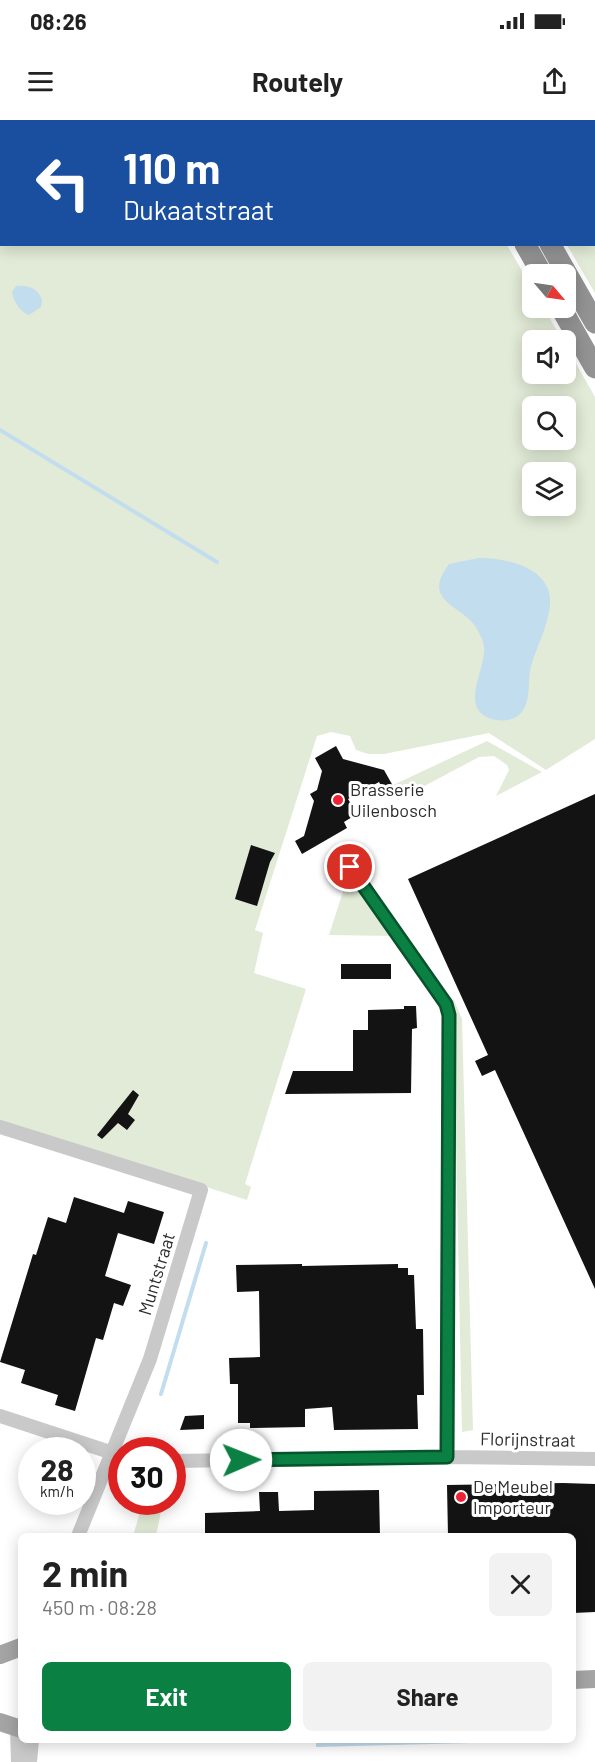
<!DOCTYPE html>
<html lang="en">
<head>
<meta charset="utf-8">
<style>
  body { margin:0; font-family:Barlow,sans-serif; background:#f2f2f2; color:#222; height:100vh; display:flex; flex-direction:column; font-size:22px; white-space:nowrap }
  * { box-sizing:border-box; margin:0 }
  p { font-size:20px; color:#767676 }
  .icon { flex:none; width:33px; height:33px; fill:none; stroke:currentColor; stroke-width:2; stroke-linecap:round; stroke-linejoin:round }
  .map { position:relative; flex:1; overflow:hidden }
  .panel { position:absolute; left:18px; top:1413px; width:558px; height:210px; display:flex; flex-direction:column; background:#fff; border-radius:9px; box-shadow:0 3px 15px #0003 }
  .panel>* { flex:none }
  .top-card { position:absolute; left:0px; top:0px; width:596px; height:126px; box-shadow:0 3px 15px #0003; background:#1a4fa0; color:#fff; overflow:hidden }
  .needle { width:39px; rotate:119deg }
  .tools { position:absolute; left:522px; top:144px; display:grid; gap:12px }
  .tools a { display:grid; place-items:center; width:54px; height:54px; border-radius:9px; background:#fff; box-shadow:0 3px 15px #0003; font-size:30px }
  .speed { position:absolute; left:18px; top:1317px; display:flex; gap:12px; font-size:30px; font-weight:700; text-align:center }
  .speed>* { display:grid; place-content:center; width:78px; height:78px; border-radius:50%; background:#fff; box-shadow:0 3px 15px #0003; line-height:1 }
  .speed small { font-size:15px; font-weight:400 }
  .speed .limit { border:9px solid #d22; background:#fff; color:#111 }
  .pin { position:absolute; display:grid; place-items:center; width:51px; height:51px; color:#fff; margin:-26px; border:3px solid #fff; border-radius:50%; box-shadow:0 2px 6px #0007 }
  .me { position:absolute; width:66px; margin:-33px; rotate:89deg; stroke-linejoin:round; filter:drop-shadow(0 0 4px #0008) }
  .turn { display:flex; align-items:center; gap:21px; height:126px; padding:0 24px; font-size:27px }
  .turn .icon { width:78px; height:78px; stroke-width:2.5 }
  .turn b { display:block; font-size:42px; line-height:51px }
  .round { display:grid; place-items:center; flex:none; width:63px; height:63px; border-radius:9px; background:#f2f2f2 }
  .overview { display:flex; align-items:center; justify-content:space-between; height:102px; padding:0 24px }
  h1 { font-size:36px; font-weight:700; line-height:45px }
  .primary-button { display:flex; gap:12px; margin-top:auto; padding:12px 24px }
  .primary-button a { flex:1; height:69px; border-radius:9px; background:#0b8043; color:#fff; font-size:24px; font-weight:700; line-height:69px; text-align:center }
  .primary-button a+a { background:#f2f2f2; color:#222 }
  .status { display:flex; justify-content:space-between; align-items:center; height:42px; padding:0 30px; background:#fff; direction:ltr }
  .status svg { height:16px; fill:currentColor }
  header { display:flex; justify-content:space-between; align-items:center; height:78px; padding:0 24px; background:#fff; font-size:27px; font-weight:700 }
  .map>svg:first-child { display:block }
  .green { fill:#e2ebd7; fill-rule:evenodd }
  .water { fill:#c2dded }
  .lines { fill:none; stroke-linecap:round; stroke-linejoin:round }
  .stream { stroke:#c2dded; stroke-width:4 }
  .building { fill:#131313 }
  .minor { stroke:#c9c9c9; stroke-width:14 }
  .major { stroke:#a4a4a4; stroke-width:18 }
  .highway { stroke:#939393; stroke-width:21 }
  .route-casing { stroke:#07532c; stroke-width:15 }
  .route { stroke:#0b8043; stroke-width:10 }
  .poi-dot { fill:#f02035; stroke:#fff; stroke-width:2 }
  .labels { text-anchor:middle; stroke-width:6; stroke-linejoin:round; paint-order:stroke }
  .poi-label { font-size:18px; fill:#2c2c2c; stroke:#fff; text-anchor:start }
  .street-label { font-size:18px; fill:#2c2c2c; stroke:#fff }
</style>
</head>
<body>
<div class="status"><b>08:26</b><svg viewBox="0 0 49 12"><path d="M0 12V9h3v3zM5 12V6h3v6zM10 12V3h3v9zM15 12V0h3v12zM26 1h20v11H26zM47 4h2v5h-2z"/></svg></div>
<header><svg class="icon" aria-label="menu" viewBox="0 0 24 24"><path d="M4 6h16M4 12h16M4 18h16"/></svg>Routely<svg class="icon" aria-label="share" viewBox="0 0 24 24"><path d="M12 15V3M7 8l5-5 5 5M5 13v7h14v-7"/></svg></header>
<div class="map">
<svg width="595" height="1642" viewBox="0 0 595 1642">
  <rect width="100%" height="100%" fill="#fff"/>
  <path class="green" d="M0,0H436L2,2V124L507,125L532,168V188H544L562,220H532V254H566V226L595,277V619L546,650L489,613L384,634H368L356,630L350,616L331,612L317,616L255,810L263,813L254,853L306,869L245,1064L251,1067L247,1080L0,1001ZM532,286H566V320H532ZM532,352H566V386H532Z
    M496,0H595V173L567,125L594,124V2Z
    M487,621L542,652L496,676L509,650L507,645L494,636L479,637L398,680L391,666Z
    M348,756L357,762L395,816L329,815Z
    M453,878L462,899L473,1310L462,1312Z
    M143,1382H163L156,1416H133Z"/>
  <path class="water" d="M16,166C28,165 38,168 42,180L41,187L29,195C19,191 14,182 12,172Z
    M479,438C506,438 553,447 550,485C548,506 537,526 531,546C527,561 532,582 520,594C510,604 488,602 479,591C468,577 483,549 484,533C485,525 482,518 478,511C466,485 419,484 449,444Z
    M316,1620H470L471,1623L316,1627Z"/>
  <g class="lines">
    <path class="stream" d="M0,310L217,442
      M161,1274L206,1123"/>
  </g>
  <path class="building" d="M336,626L343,639L384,650L393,666L384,671L379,662L348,679L357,694L344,702L347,708L302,734L295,721L304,716L314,681L310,674L317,670L322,651L315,638Z
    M595,674V1169L495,950L482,956L475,941L488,935L408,759Z
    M251,725L275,733L270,742L257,786L235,779Z
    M341,844H391V859H341Z
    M404,886H416L417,908L412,909L411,973L285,974L293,951H353V910H368V890L404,889Z
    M133,970L139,975L128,994L135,1000L127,1010L118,1003L102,1019L97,1015Z
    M74,1077L124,1093L128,1081L164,1092L154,1124L118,1113L105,1156L131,1165L123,1186L114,1183L103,1220L96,1218L75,1291L55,1285L58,1275L21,1263L25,1250L0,1242L33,1134L36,1135L48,1097L66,1103Z
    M302,1144V1146L398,1144V1148H408V1155H414L416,1209H423L424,1275H417L418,1309L334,1310L332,1287L305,1289V1307L250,1308V1303H238V1264H230L229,1238L260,1237L259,1171L237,1172L236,1145Z
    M204,1295V1309L180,1310L185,1296Z
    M563,1363L595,1364V1492L573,1493V1416H448L447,1365Z
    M379,1370L380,1416H205V1393L260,1391L259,1372H278L279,1391L314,1390V1371Z"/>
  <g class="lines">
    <path class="minor" d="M350,747L446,884L449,895L447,1337
      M0,1007L201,1070L150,1239L78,1416
      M0,1296L122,1336
      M172,1341L447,1337L595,1339
      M17,1609L18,1642
      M30,1642L32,1620"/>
    <path class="major" d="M0,1535L21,1527
      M573,1560L595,1559
      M0,1602L21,1609"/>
    <path class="highway" d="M453,0L454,2
      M479,0L480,2
      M525,124L542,154
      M550,124L595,203
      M561,188L595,248"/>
  </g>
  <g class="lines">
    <g class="route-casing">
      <path id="route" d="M241,1340L447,1337L449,895L446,884L350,747"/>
    </g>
    <use href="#route" class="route"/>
  </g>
  <g class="poi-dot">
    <circle cx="338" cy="680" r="6"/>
    <circle cx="461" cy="1377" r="6"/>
  </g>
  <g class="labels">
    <g class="poi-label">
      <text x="350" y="676">Brasserie<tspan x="350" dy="21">Uilenbosch</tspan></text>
      <text x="473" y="1373">De Meubel<tspan x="473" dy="21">Importeur</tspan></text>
    </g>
    <g class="street-label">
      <text transform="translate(157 1154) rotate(-73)" y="6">Muntstraat</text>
      <text transform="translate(528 1320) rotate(1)" y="6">Florijnstraat</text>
    </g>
  </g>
</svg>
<div class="tools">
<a><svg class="needle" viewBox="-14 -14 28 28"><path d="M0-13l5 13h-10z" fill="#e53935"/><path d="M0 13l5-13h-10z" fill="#767676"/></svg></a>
<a><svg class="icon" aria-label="sound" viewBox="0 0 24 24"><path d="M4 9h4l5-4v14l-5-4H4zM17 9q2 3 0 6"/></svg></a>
<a><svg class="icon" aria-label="search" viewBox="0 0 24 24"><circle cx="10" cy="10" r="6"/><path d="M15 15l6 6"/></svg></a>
<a><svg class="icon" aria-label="layers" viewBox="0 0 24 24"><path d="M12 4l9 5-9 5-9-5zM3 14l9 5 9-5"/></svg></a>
</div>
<div class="speed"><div>28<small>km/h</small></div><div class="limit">30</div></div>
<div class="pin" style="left:350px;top:747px;background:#d93025"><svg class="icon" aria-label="arrive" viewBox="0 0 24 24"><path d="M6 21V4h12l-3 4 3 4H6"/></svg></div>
<svg class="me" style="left:241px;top:1340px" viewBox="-20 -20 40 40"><circle r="19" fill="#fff"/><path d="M0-13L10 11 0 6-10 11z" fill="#0b8043"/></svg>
<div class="top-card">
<div class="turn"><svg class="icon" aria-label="left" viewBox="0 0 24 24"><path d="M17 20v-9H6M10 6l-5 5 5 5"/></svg><div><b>110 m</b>Dukaatstraat</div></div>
</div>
<section class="panel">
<div class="overview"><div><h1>2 min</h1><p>450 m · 08:28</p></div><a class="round"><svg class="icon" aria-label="close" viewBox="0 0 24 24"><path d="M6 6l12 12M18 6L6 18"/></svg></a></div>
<div class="primary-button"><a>Exit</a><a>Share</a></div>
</section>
</div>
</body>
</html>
